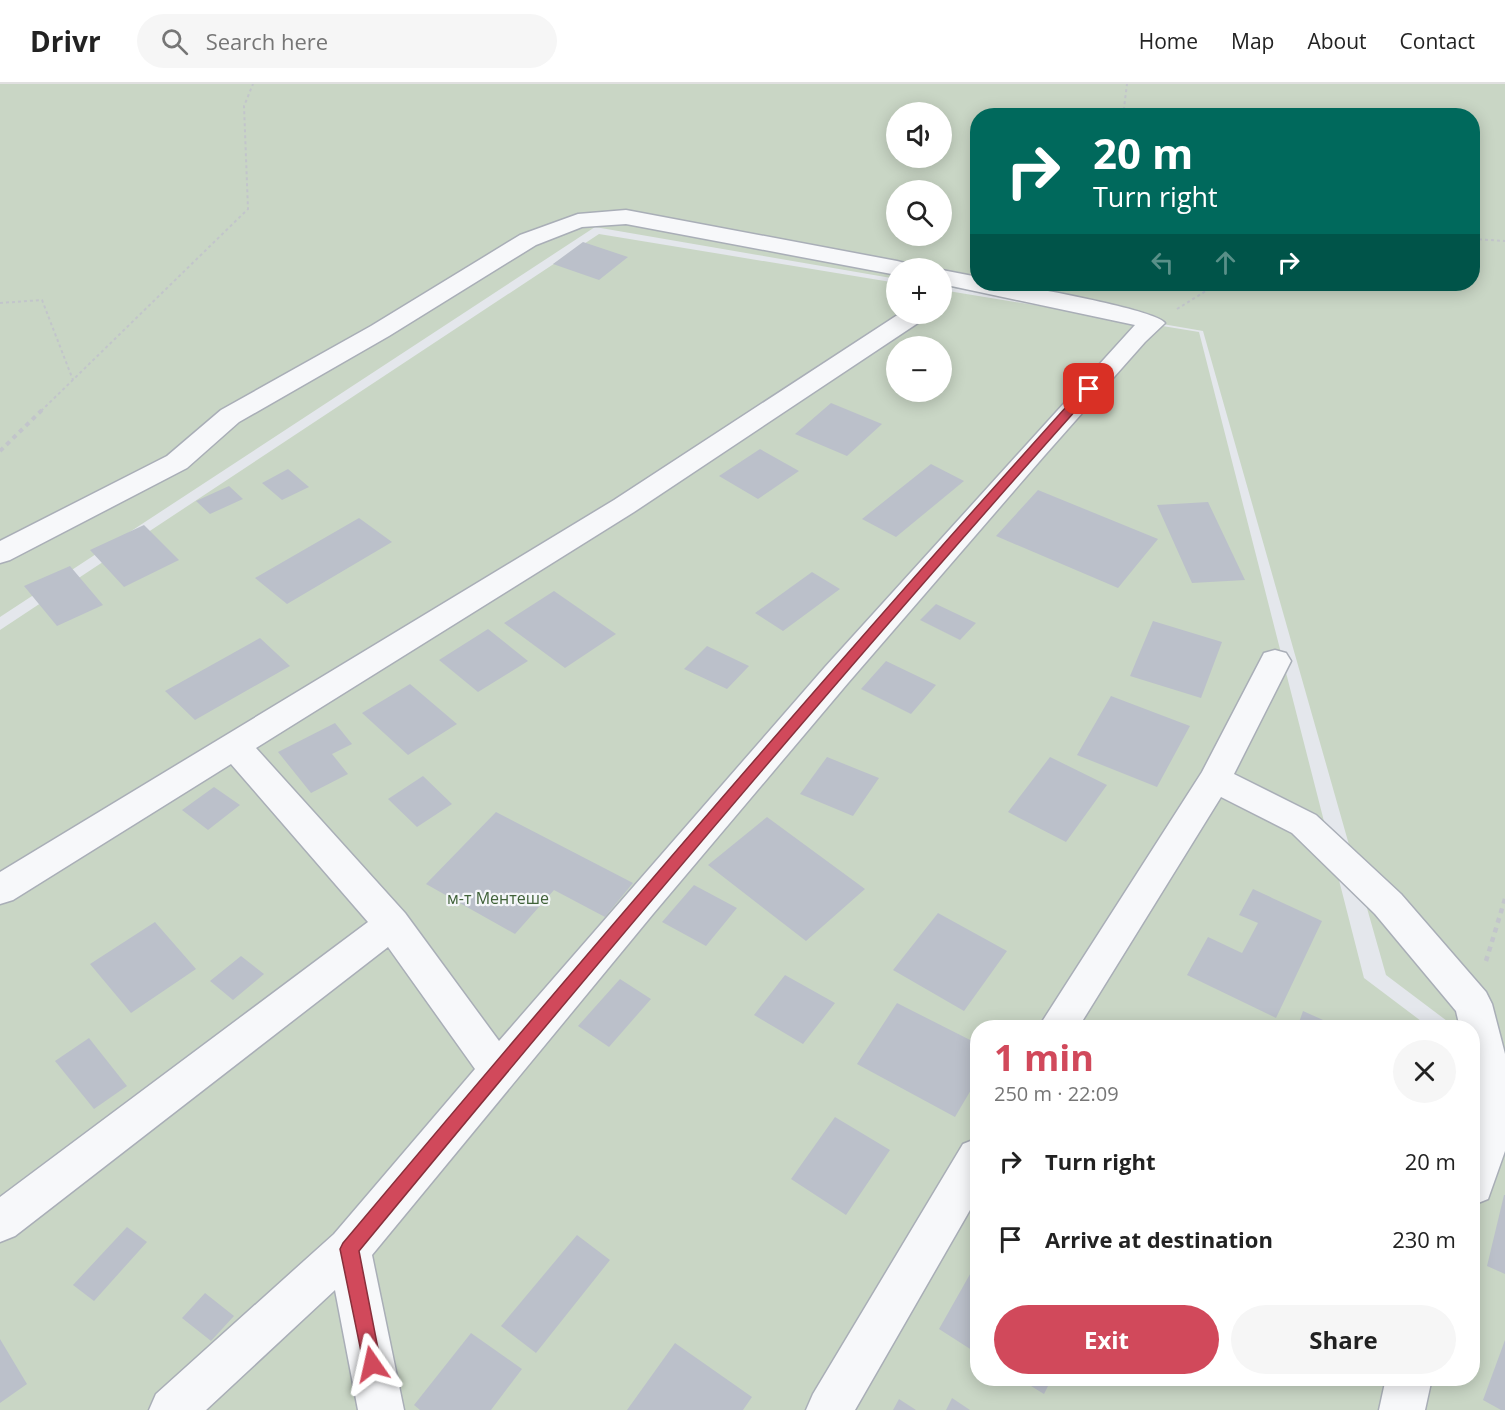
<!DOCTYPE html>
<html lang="en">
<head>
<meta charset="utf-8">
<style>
  body { margin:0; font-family:"Open Sans",sans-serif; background:#f6f6f6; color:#222; height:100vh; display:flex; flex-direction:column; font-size:22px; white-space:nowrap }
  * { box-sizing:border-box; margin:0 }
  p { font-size:20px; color:#767676 }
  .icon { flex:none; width:33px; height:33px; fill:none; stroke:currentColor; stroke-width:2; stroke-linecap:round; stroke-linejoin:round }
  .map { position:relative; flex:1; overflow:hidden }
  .sheet { position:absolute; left:970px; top:936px; width:510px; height:366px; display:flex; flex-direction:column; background:#fff; border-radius:24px; box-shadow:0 3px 15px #0003 }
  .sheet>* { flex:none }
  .hud { position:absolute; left:970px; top:24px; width:510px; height:183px; border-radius:24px; box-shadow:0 3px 15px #0003; background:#00695c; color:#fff; overflow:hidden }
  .fabs { position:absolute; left:886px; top:18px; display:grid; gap:12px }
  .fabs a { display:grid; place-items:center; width:66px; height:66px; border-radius:50%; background:#fff; box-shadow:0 3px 15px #0003; font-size:30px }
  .pin { position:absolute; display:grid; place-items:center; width:51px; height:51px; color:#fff; margin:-26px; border-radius:12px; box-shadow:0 3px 9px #0006 }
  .me { position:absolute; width:66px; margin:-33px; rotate:349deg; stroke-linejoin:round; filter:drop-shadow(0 0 4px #0008) }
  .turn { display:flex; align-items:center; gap:21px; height:126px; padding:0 24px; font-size:27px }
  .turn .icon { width:78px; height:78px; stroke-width:2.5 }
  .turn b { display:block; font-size:42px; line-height:51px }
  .lanes { display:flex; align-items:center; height:57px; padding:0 24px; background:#0003; justify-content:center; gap:30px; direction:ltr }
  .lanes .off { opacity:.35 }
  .round { display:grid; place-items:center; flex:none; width:63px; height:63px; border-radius:32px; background:#f6f6f6 }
  .overview { display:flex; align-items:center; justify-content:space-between; height:102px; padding:0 24px }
  h1 { font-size:36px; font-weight:700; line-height:45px; color:#d1495b }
  .action { display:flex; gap:12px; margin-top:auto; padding:12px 24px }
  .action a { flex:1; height:69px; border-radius:36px; background:#d1495b; color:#fff; font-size:24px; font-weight:700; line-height:69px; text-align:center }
  .action a+a { background:#f6f6f6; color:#222 }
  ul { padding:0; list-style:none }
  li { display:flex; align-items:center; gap:18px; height:78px; padding:0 24px }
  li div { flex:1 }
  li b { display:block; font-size:22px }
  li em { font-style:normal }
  header { display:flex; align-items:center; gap:36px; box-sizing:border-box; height:84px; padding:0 30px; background:#fff; border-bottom:2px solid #e0e0e0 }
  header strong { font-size:28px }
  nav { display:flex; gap:33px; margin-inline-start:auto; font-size:21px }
  .search { width:420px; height:54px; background:#f6f6f6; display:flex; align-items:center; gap:15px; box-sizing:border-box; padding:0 21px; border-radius:33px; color:#767676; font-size:22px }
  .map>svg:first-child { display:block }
  .green { fill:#c9d6c5; fill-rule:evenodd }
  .building { fill:#bbc0ca }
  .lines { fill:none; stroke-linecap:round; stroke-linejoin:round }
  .street-casing { stroke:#a9aeb7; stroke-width:3 }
  .path-far2 { stroke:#c2c5cb; stroke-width:2; stroke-dasharray:3 3; stroke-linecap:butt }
  .path-far1 { stroke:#c2c5cb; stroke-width:4; stroke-dasharray:4.5 4.5; stroke-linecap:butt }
  .path { stroke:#c2c5cb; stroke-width:4.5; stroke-dasharray:5 5; stroke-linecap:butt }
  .street { fill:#f7f8fa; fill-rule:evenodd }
  .route { fill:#d1495b; stroke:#882f3b; stroke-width:1.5 }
  .labels { text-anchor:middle; stroke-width:4.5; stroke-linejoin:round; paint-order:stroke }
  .park-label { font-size:16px; fill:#3f6138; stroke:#f4f6f9 }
</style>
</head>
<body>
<header>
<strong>Drivr</strong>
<div class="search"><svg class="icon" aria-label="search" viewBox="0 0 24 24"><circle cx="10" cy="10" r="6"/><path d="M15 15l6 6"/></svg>Search here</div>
<nav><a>Home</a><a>Map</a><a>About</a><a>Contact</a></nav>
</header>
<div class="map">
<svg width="1505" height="1326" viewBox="0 0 1505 1326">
  <rect width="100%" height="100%" fill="#e4e7ec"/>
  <path class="green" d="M0,0H1505V981L1473,944L1455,943L1386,891L1203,247L942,202V184H897V195L595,143L0,533ZM897,28H942V74H897ZM978,32H1473V200H978ZM897,106H942V152H897Z
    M599,150L897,199V230H942V206L1199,248L1364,894L1429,943L978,944V1294H1473V977L1505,1001V1326H0V546ZM897,262H942V308H897Z"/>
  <path class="building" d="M583,158L628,173L599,196L553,180Z
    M831,319L882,340L847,372L795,350Z
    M760,365L799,387L758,415L719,392Z
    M931,380L964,397L896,453L862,435Z
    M288,385L309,403L282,416L262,399Z
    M229,402L243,415L210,430L196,417Z
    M1038,406L1158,455L1118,504L996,452Z
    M1208,418L1245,496L1192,499L1157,421Z
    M359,434L392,458L287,520L255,494Z
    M144,441L179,476L124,503L90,466Z
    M70,482L103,521L57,542L24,502Z
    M812,488L840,505L783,547L755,529Z
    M554,507L616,550L565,584L504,539Z
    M936,520L976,539L960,556L920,536Z
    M1153,537L1222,558L1201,614L1130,592Z
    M488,545L528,577L478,608L439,576Z
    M260,554L290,582L195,636L165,607Z
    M707,562L749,582L727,605L684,585Z
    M886,577L936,601L911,630L861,605Z
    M410,600L457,640L408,671L362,629Z
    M1111,612L1190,642L1157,703L1077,671Z
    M335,639L352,660L332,670L348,690L311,709L278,668Z
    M827,673L879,694L853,732L800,710Z
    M1050,673L1107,701L1066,758L1008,728Z
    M423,692L452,720L417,743L388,715Z
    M214,703L240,721L208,746L182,726Z
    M496,728L633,799L605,833L554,806L515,850L426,800Z
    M767,733L865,805L806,857L708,781Z
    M694,801L737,824L706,862L662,838Z
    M1253,805L1322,837L1276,934L1187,891L1208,853L1242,869L1258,839L1239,831Z
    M938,829L1007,867L964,927L893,886Z
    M155,838L196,885L131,929L90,880Z
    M241,872L264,890L233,916L210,897Z
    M785,891L835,919L803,960L754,931Z
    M620,895L651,915L609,963L578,942Z
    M897,919L978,960V994L955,1033L857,980Z
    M1303,927L1341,944H1297Z
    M89,954L127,1002L94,1025L55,977Z
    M835,1033L890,1066L846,1131L791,1095Z
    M1504,1111H1505V1190L1487,1182Z
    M127,1143L147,1158L94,1217L73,1201Z
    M577,1151L610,1176L536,1269L501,1242Z
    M978,1176V1270L939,1245Z
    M205,1209L234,1232L211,1257L182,1234Z
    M471,1249L522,1285L491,1326H420L414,1321Z
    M0,1255L27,1300L0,1319Z
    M1505,1256V1326H1501L1483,1316Z
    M675,1259L752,1313L743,1326H627Z
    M1018,1294H1052L1044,1310Z
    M952,1314L970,1326H946Z
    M899,1315L916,1326H893Z"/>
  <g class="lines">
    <g class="street-casing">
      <path id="street" d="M626,126L897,177L905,179L909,184H897V191L626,140L582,143L536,161L389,252L239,338L187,384L10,476L0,479V457L167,372L221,326L371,242L520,151L578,130Z
        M942,186L978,193V200C989,200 1000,198 1010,200C1033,204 1156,226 1165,239L1145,258L1045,371L848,599L653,830L372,1171L404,1326H358L335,1206L206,1326H149L156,1310L334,1150L475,985L388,863L15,1152L0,1158V1113L368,838L231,680L13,816L0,820V788L614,416L899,230H927L924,235L634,428L256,664L405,829L499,957L825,583L1135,241L942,200Z
        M1275,566L1286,569L1291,577L1234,690L1316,731L1401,810L1486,908L1492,920L1505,970V1067L1488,1115L1473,1121V1041L1479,1024L1473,999V944H1460L1456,927L1375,830L1292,749L1221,713L1078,944H1038L1202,688L1264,569Z
        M978,1054V1112L855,1326H806L813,1310L963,1060Z
        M1386,1294H1432L1425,1326H1379Z"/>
    </g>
    <path class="path-far2" d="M1123,32L1127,0
      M1473,155L1505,157
      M0,219L42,216L73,296
      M1177,225L1217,200
      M41,327L248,125L244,22L253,0"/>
    <path class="path-far1" d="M0,367L43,325"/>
    <path class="path" d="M1486,877L1505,815"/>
    <use href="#street" class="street"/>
  </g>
  <path class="route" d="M1089,301L1093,302V307C842,588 599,876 359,1167L381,1280L378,1287L372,1289L365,1287L340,1165L343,1159C586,870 832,582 1085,302Z"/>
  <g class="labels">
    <g class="park-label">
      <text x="498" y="820">м-т Ментeше</text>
    </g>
  </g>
</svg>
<div class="fabs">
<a><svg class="icon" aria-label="sound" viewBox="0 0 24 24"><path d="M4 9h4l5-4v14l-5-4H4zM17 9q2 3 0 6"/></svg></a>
<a><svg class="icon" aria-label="search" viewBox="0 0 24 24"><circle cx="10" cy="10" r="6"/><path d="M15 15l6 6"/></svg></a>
<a>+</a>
<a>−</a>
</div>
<div class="pin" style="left:1089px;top:305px;background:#d93025"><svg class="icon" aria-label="arrive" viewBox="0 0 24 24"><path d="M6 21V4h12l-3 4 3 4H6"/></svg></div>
<svg class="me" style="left:372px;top:1280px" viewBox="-20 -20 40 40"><path d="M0-17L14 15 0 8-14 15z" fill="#d1495b" stroke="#fff" stroke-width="4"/></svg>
<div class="hud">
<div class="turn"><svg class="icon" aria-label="right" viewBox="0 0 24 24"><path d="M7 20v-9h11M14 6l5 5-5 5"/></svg><div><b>20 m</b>Turn right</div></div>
<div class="lanes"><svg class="icon off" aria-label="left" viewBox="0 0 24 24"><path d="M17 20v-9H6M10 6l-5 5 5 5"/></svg><svg class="icon off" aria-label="ahead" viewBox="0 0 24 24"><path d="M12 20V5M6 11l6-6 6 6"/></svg><svg class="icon" aria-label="right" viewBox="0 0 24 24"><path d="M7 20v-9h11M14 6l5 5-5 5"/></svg></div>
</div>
<section class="sheet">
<div class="overview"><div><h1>1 min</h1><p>250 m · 22:09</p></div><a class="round"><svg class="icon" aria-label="close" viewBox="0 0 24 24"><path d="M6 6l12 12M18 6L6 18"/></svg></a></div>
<ul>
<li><svg class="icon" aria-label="right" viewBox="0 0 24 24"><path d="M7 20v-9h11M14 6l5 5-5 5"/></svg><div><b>Turn right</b></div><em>20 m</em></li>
<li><svg class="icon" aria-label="arrive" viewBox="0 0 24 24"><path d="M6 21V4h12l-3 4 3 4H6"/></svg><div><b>Arrive at destination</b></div><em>230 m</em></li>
</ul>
<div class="action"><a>Exit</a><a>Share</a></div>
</section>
</div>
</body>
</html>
